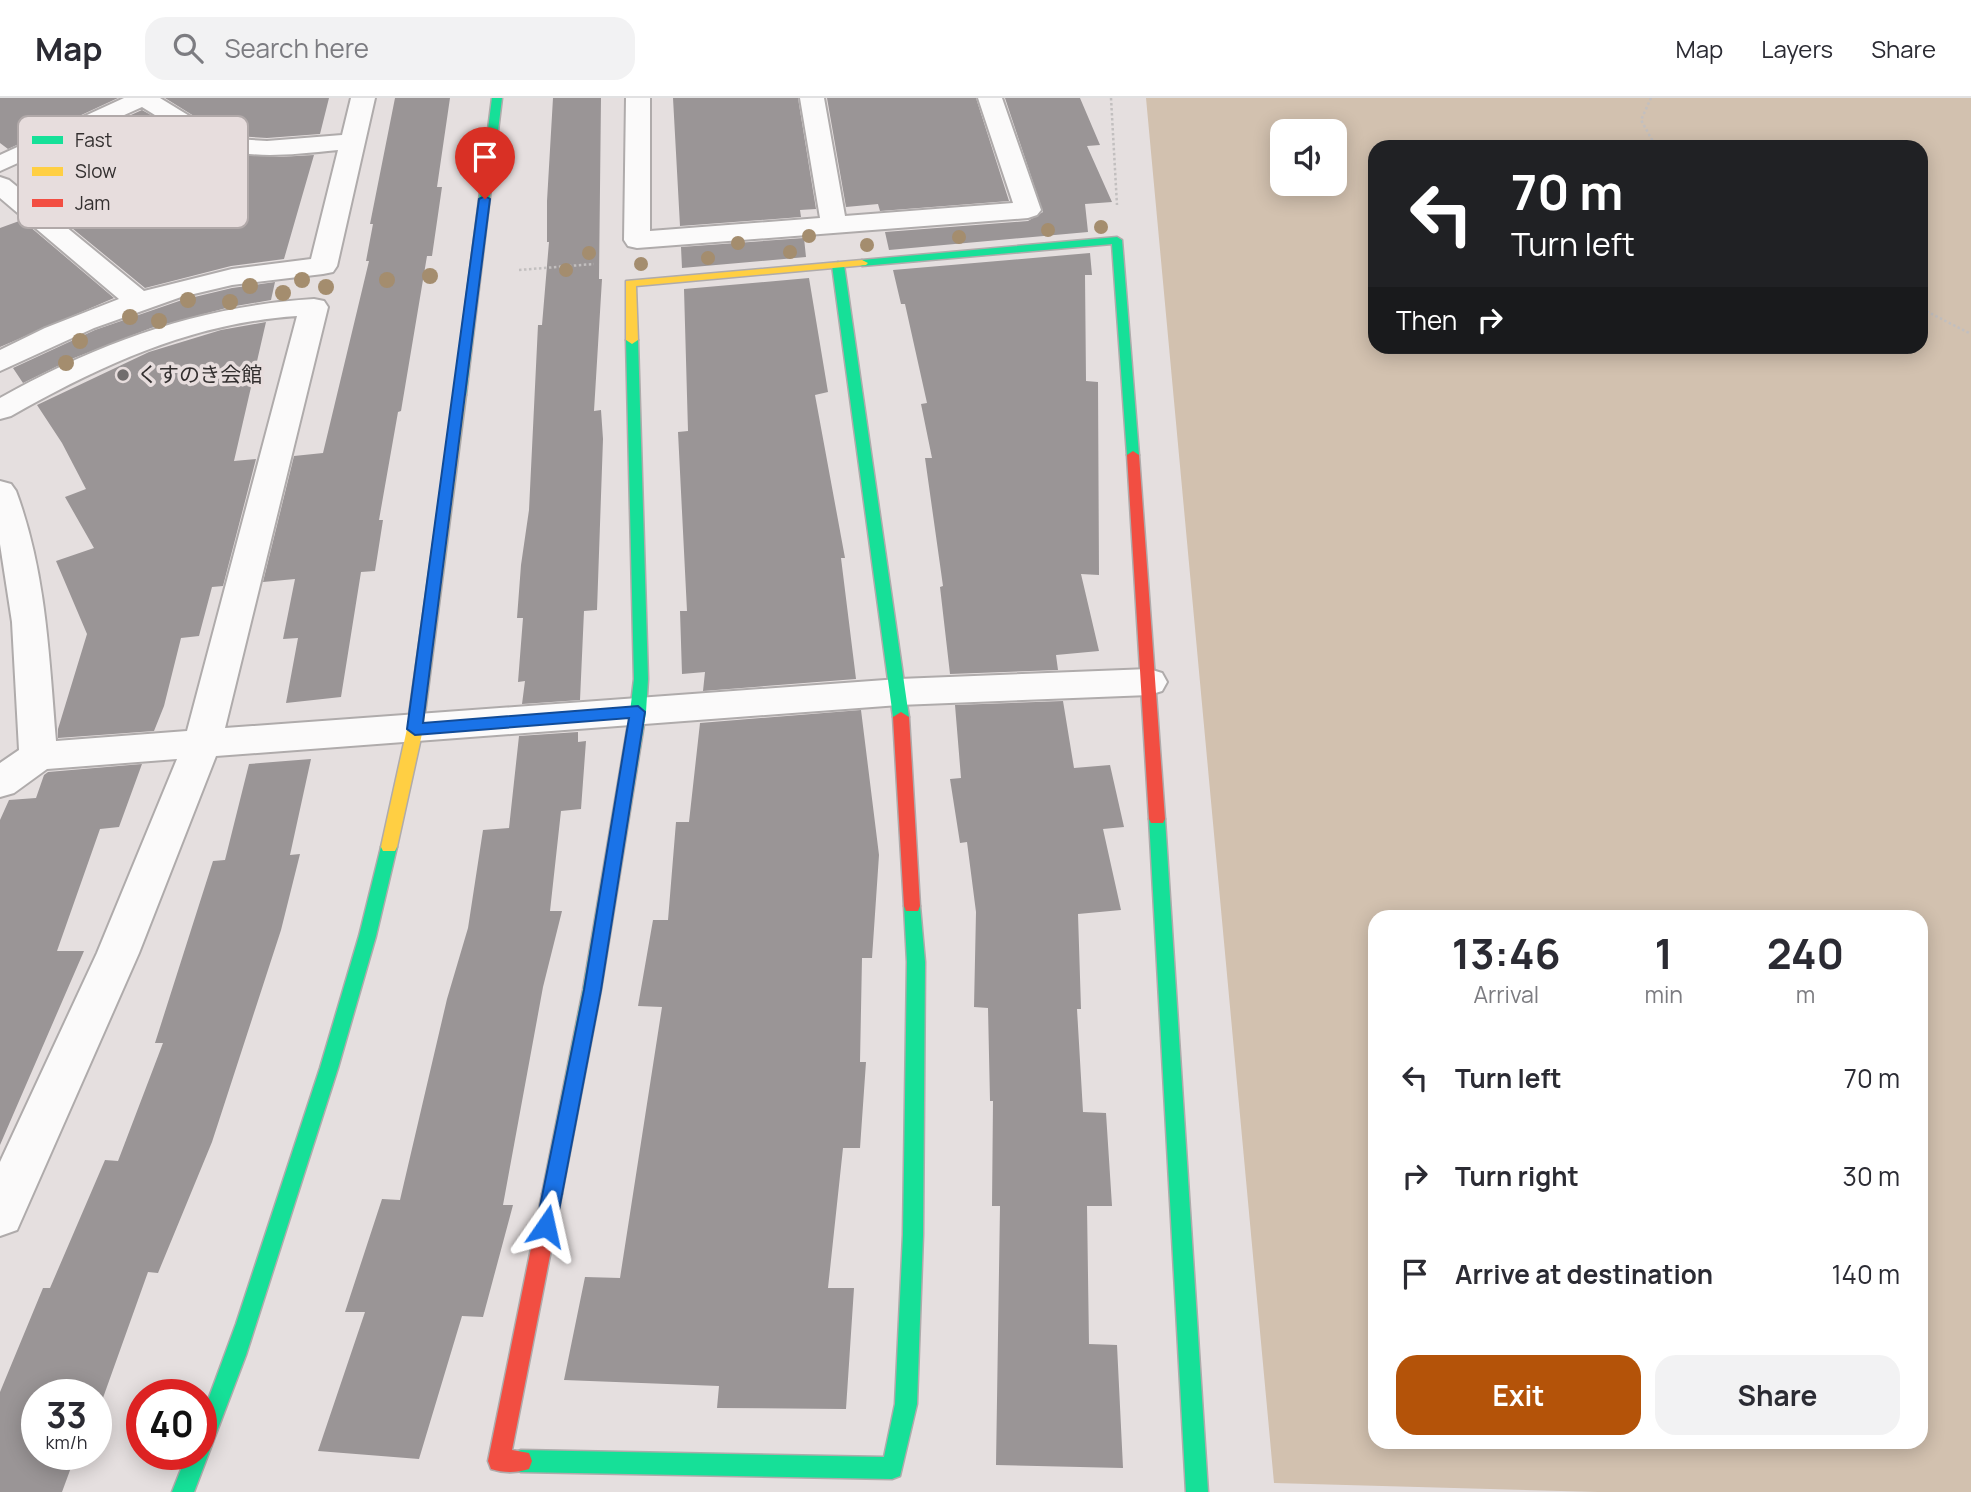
<!DOCTYPE html>
<html lang="en">
<head>
<meta charset="utf-8">
<style>
  body { margin:0; font-family:Manrope,"Noto Sans JP",sans-serif; background:#f2f2f3; color:#2b2b33; height:100vh; display:flex; flex-direction:column; font-size:26px; white-space:nowrap }
  * { box-sizing:border-box; margin:0 }
  p { font-size:23px; color:#7c7c81 }
  .icon { flex:none; width:38px; height:38px; fill:none; stroke:currentColor; stroke-width:2; stroke-linecap:round; stroke-linejoin:round }
  .map { position:relative; flex:1; overflow:hidden }
  .details { position:absolute; left:1368px; top:812px; width:560px; height:539px; display:flex; flex-direction:column; background:#fff; border-radius:21px; box-shadow:0 4px 18px #0003 }
  .details>* { flex:none }
  .top-card { position:absolute; left:1368px; top:42px; width:560px; height:214px; border-radius:21px; box-shadow:0 4px 18px #0003; background:#202124; color:#fff; overflow:hidden }
  .tools { position:absolute; left:1270px; top:21px; display:grid; gap:14px }
  .tools a { display:grid; place-items:center; width:77px; height:77px; border-radius:14px; background:#fff; box-shadow:0 4px 18px #0003; font-size:35px }
  .speed { position:absolute; left:21px; top:1281px; display:flex; gap:14px; font-size:35px; font-weight:700; text-align:center }
  .speed>* { display:grid; place-content:center; width:91px; height:91px; border-radius:50%; background:#fff; box-shadow:0 4px 18px #0003; line-height:1 }
  .speed small { font-size:18px; font-weight:400 }
  .speed .limit { border:10px solid #d22; background:#fff; color:#111 }
  .pin { position:absolute; display:grid; place-items:center; width:60px; height:60px; color:#fff; margin:-72px -30px; border-radius:50% 50% 50% 0; rotate:-45deg; box-shadow:0 0 7px #0007 }
  .pin .icon { rotate:45deg }
  .me { position:absolute; width:77px; margin:-38px; rotate:11deg; stroke-linejoin:round; filter:drop-shadow(0 0 5px #0008) }
  .turn { display:flex; align-items:center; gap:24px; height:147px; padding:0 28px; font-size:32px }
  .turn .icon { width:91px; height:91px; stroke-width:2.5 }
  .turn b { display:block; font-size:49px; line-height:60px }
  .then { display:flex; align-items:center; height:66px; padding:0 28px; background:#0003; gap:14px; font-size:26px }
  .eta { display:flex; justify-content:space-evenly; align-items:center; height:119px; text-align:center }
  .eta b { font-size:42px; font-weight:700; line-height:49px }
  .button { display:flex; gap:14px; margin-top:auto; padding:14px 28px }
  .button a { flex:1; height:80px; border-radius:21px; background:#b45309; color:#fff; font-size:28px; font-weight:700; line-height:80px; text-align:center }
  .button a+a { background:#f2f2f3; color:#2b2b33 }
  ul { padding:0; list-style:none }
  li { display:flex; align-items:center; gap:21px; height:98px; padding:0 28px }
  li div { flex:1 }
  li b { display:block; font-size:26px }
  li em { font-style:normal }
  header { display:flex; align-items:center; gap:42px; box-sizing:border-box; height:98px; padding:0 35px; background:#fff; border-bottom:2px solid #e1e1e2 }
  header strong { font-size:33px }
  nav { display:flex; gap:38px; margin-inline-start:auto; font-size:24px }
  .search { width:490px; height:63px; background:#f2f2f3; display:flex; align-items:center; gap:18px; box-sizing:border-box; padding:0 24px; border-radius:21px; color:#7c7c81; font-size:26px }
  .map>svg:first-child { display:block }
  .forest { fill:#d2c1af; fill-rule:evenodd }
  .building { fill:#9a9596 }
  .lines { fill:none; stroke-linecap:round; stroke-linejoin:round }
  .street-casing { stroke:#afabab; stroke-width:4 }
  .fast-casing { stroke:#afabab; stroke-width:3 }
  .slow-casing { stroke:#afabab; stroke-width:3 }
  .jam-casing { stroke:#afabab; stroke-width:3 }
  .path { stroke:#c2bfbf; stroke-width:2.5; stroke-dasharray:2.5 2.5; stroke-linecap:butt }
  .street { fill:#fbfafa; fill-rule:evenodd }
  .fast { fill:#16e098; fill-rule:evenodd }
  .slow { fill:#ffcf43; fill-rule:evenodd }
  .jam { fill:#f24e42; fill-rule:evenodd }
  .tree { fill:#a48d6e }
  .route { fill:#1a73e8; stroke:#114b97; stroke-width:2 }
  .poi-dot { fill:#716d6d; stroke:#e7dddd; stroke-width:2.5 }
  .labels { text-anchor:middle; stroke-width:7; stroke-linejoin:round; paint-order:stroke }
  .far-poi-label { font-size:21px; fill:#332f2f; stroke:#e7dddd; text-anchor:start }
  .key { fill:#e7dddd; stroke:#b1a9a9; stroke-width:2 }
  .key-label { font-size:19px; fill:#332f2f }
</style>
</head>
<body>
<header>
<strong>Map</strong>
<div class="search"><svg class="icon" aria-label="search" viewBox="0 0 24 24"><circle cx="10" cy="10" r="6"/><path d="M15 15l6 6"/></svg>Search here</div>
<nav><a>Map</a><a>Layers</a><a>Share</a></nav>
</header>
<div class="map">
<svg width="1971" height="1394" viewBox="0 0 1971 1394">
  <rect width="100%" height="100%" fill="#e5dfdf"/>
  <path class="forest" d="M1146,0H1971V1394H1598L1274,1385ZM1283,33H1335V86H1283ZM1376,49H1922V248H1376ZM1376,819H1922V1344H1376Z"/>
  <path class="building" d="M0,0H118L8,51L0,45Z
    M165,0H329L320,36L267,40L236,38L210,28Z
    M395,0H450L437,89H442L432,158H427L401,313L398,314L379,422H383L375,473L361,474L341,599L286,605L298,540L283,541L295,481L263,484L294,358L323,355L369,163H366L373,126H370Z
    M553,0H601L599,181H602L594,313L601,312L603,341L597,512L584,513L580,602L522,606L525,583L518,584L523,520H517L521,467L529,412L538,227H542L549,144H547V103Z
    M673,0H798L816,111L800,112L801,119L680,128Z
    M827,0H976L1009,103L880,113L878,106L846,109Z
    M1005,0H1080L1100,47L1087,48L1112,104L1085,106L1088,134L889,152L885,134L1028,123L1043,114Z
    M142,12L193,41L234,56L279,59L314,57L284,161L231,168L145,190L50,112L77,103L26,64Z
    M22,122L114,200L0,249V130Z
    M804,140L806,159L682,170L681,149Z
    M1090,155L1092,177H1085L1086,283L1098,284L1099,477L1081,476L1099,553L1056,557L1058,572L950,576L940,489L943,488L925,360H932L921,306L927,305L905,206H901L893,172Z
    M809,180L828,294L815,297L845,460H841L856,581L703,593L705,574L682,576L680,513H687L678,334L688,333L684,191Z
    M275,184L271,202L230,209L151,230L74,260L23,285L13,270L95,232L182,202L232,190Z
    M266,224L234,363L256,361L223,488L212,489L199,538L181,540L164,608L154,633L58,640V631L87,536L56,463L94,450L65,399L86,391L62,345L37,307L149,254L221,232Z
    M1063,603L1074,670L1110,667L1124,729L1103,731L1121,812L1078,816L1081,911H1077L1083,1014L1106,1015L1112,1108H1087L1089,1246L1117,1247L1123,1370L996,1367L1000,1108H992L993,1003H990L988,910L974,909L976,814L967,744L960,745L950,681L961,680L955,607Z
    M861,612L879,757L872,860H862L860,964H866L860,1050H843L828,1190H854L846,1311L717,1310L719,1288L564,1282L585,1179L620,1180L662,909L638,908L653,822H668L676,724H689L700,625Z
    M578,634V644L586,643L581,711L561,713L550,813H562L543,889L503,1107H513L483,1219L462,1218L419,1361L318,1353L365,1214H345L382,1101L400,1102L447,901L468,830L483,732L509,730L519,638Z
    M311,661L290,757L300,756L281,832L212,1044L158,1175L148,1174L99,1311H96V1297H37V1356H76L62,1394H0V1294L43,1190H50L105,1062L118,1063L163,945H155L213,763L225,762L249,666Z
    M142,666L119,729L100,731L57,853H84L0,1047V722L9,702L36,700L44,677L48,674Z"/>
  <g class="lines">
    <g class="street-casing">
      <path id="street" d="M124,0H160L209,30L235,41L267,43L342,37L351,0H375L337,168L333,174L323,176L232,187L181,199L94,230L0,273V252L45,230L119,201L0,100V79L9,82L144,193L232,171L311,161L338,52C243,62 224,61 142,9L0,73V57Z
        M626,0H650V133L820,120L800,0H824L845,118L1013,105L978,0H1002L1041,112L1037,117L1028,120L637,150L628,148L624,142Z
        M314,201L324,203L328,209L225,630L899,581L1149,571L1162,575L1167,584L1162,593L1149,597L899,607L216,658L139,855L17,1132L0,1138V1064L97,855L177,661L47,671L14,695L0,699V665L19,652L12,524L0,446V383L11,386L16,393C46,474 49,557 56,643L187,633L297,218C192,225 101,267 11,318L0,321V300C100,244 200,208 314,201Z"/>
    </g>
    <g class="fast-casing">
      <path id="fast" d="M492,0H502L466,297L460,301L454,297Z
        M1117,139L1122,142L1139,357L1133,361L1127,357L1112,146L862,168L856,165L862,162Z
        M838,164L844,167L909,619L901,624L893,619L832,167Z
        M632,238L638,242L648,581L646,614L601,892L562,1096L559,1102L552,1105L545,1102L542,1096L583,892L630,614L634,581L626,242Z
        M1157,715L1163,717L1165,721L1208,1394H1186L1149,721L1151,717Z
        M389,743L395,745L397,749L376,838L338,970L246,1257L194,1394H172L187,1356H201V1321L236,1226L320,970L359,838L381,749L383,745Z
        M912,801L918,803L920,808L925,864L923,1137L917,1306L900,1378L892,1381L521,1374L513,1371L510,1363L513,1355L521,1352L884,1359L895,1306L903,1137L907,864L904,808L906,803Z"/>
    </g>
    <g class="slow-casing">
      <path id="slow" d="M862,162L868,165L866,167L636,188L638,242L632,246L626,242V183Z
        M460,293L466,297L423,631L397,749L395,753H383L381,749L407,631L454,297Z"/>
    </g>
    <g class="jam-casing">
      <path id="jam" d="M1133,353L1139,357L1165,721L1163,725H1151L1149,721L1127,357Z
        M901,614L909,619L920,808L918,813H906L904,808L893,619Z
        M552,1087L559,1090L562,1096L512,1352L529,1355L532,1363L529,1371C517,1375 503,1375 491,1371L488,1363L542,1096L545,1090Z"/>
    </g>
    <path class="path" d="M1111,0L1117,107
      M1651,0L1641,22L1656,49
      M519,172L594,166
      M1922,211L1971,236"/>
    <use href="#street" class="street"/>
    <use href="#fast" class="fast"/>
    <use href="#slow" class="slow"/>
    <use href="#jam" class="jam"/>
  </g>
  <g class="tree">
    <circle cx="1101" cy="129" r="7"/>
    <circle cx="1048" cy="132" r="7"/>
    <circle cx="809" cy="138" r="7"/>
    <circle cx="959" cy="139" r="7"/>
    <circle cx="738" cy="145" r="7"/>
    <circle cx="867" cy="147" r="7"/>
    <circle cx="790" cy="154" r="7"/>
    <circle cx="589" cy="155" r="7"/>
    <circle cx="708" cy="160" r="7"/>
    <circle cx="641" cy="166" r="7"/>
    <circle cx="566" cy="172" r="7"/>
    <circle cx="430" cy="178" r="8"/>
    <circle cx="302" cy="182" r="8"/>
    <circle cx="387" cy="182" r="8"/>
    <circle cx="250" cy="188" r="8"/>
    <circle cx="326" cy="189" r="8"/>
    <circle cx="283" cy="195" r="8"/>
    <circle cx="188" cy="202" r="8"/>
    <circle cx="230" cy="204" r="8"/>
    <circle cx="130" cy="219" r="8"/>
    <circle cx="159" cy="223" r="8"/>
    <circle cx="80" cy="243" r="8"/>
    <circle cx="66" cy="265" r="8"/>
  </g>
  <path class="route" d="M485,98L490,101L423,625L638,608L645,614L601,892L556,1128L553,1134L546,1137L539,1134L536,1128L584,892L629,620L415,637L407,631L479,101Z"/>
  <circle class="poi-dot" cx="123" cy="277" r="7"/>
  <g class="labels">
    <g class="far-poi-label">
      <text x="137" y="284">くすのき会館</text>
    </g>
  </g>
  <rect x="18" y="18" width="230" height="112" rx="10" class="key"/>
  <rect x="32" y="38" width="31" height="8" fill="#16e098"/>
  <rect x="32" y="69" width="31" height="9" fill="#ffcf43"/>
  <rect x="32" y="101" width="31" height="8" fill="#f24e42"/>
  <g class="key-label">
    <text x="75" y="49">Fast</text>
    <text x="75" y="80">Slow</text>
    <text x="75" y="112">Jam</text>
  </g>
</svg>
<div class="tools">
<a><svg class="icon" aria-label="sound" viewBox="0 0 24 24"><path d="M4 9h4l5-4v14l-5-4H4zM17 9q2 3 0 6"/></svg></a>
</div>
<div class="speed"><div>33<small>km/h</small></div><div class="limit">40</div></div>
<div class="pin" style="left:485px;top:101px;background:#d93025"><svg class="icon" aria-label="arrive" viewBox="0 0 24 24"><path d="M6 21V4h12l-3 4 3 4H6"/></svg></div>
<svg class="me" style="left:546px;top:1128px" viewBox="-20 -20 40 40"><path d="M0-17L14 15 0 8-14 15z" fill="#1a73e8" stroke="#fff" stroke-width="4"/></svg>
<div class="top-card">
<div class="turn"><svg class="icon" aria-label="left" viewBox="0 0 24 24"><path d="M17 20v-9H6M10 6l-5 5 5 5"/></svg><div><b>70 m</b>Turn left</div></div>
<div class="then">Then<svg class="icon" aria-label="right" viewBox="0 0 24 24"><path d="M7 20v-9h11M14 6l5 5-5 5"/></svg></div>
</div>
<section class="details">
<div class="eta">
<div><b>13:46</b><p>Arrival</p></div>
<div><b>1</b><p>min</p></div>
<div><b>240</b><p>m</p></div>
</div>
<ul>
<li><svg class="icon" aria-label="left" viewBox="0 0 24 24"><path d="M17 20v-9H6M10 6l-5 5 5 5"/></svg><div><b>Turn left</b></div><em>70 m</em></li>
<li><svg class="icon" aria-label="right" viewBox="0 0 24 24"><path d="M7 20v-9h11M14 6l5 5-5 5"/></svg><div><b>Turn right</b></div><em>30 m</em></li>
<li><svg class="icon" aria-label="arrive" viewBox="0 0 24 24"><path d="M6 21V4h12l-3 4 3 4H6"/></svg><div><b>Arrive at destination</b></div><em>140 m</em></li>
</ul>
<div class="button"><a>Exit</a><a>Share</a></div>
</section>
</div>
</body>
</html>
